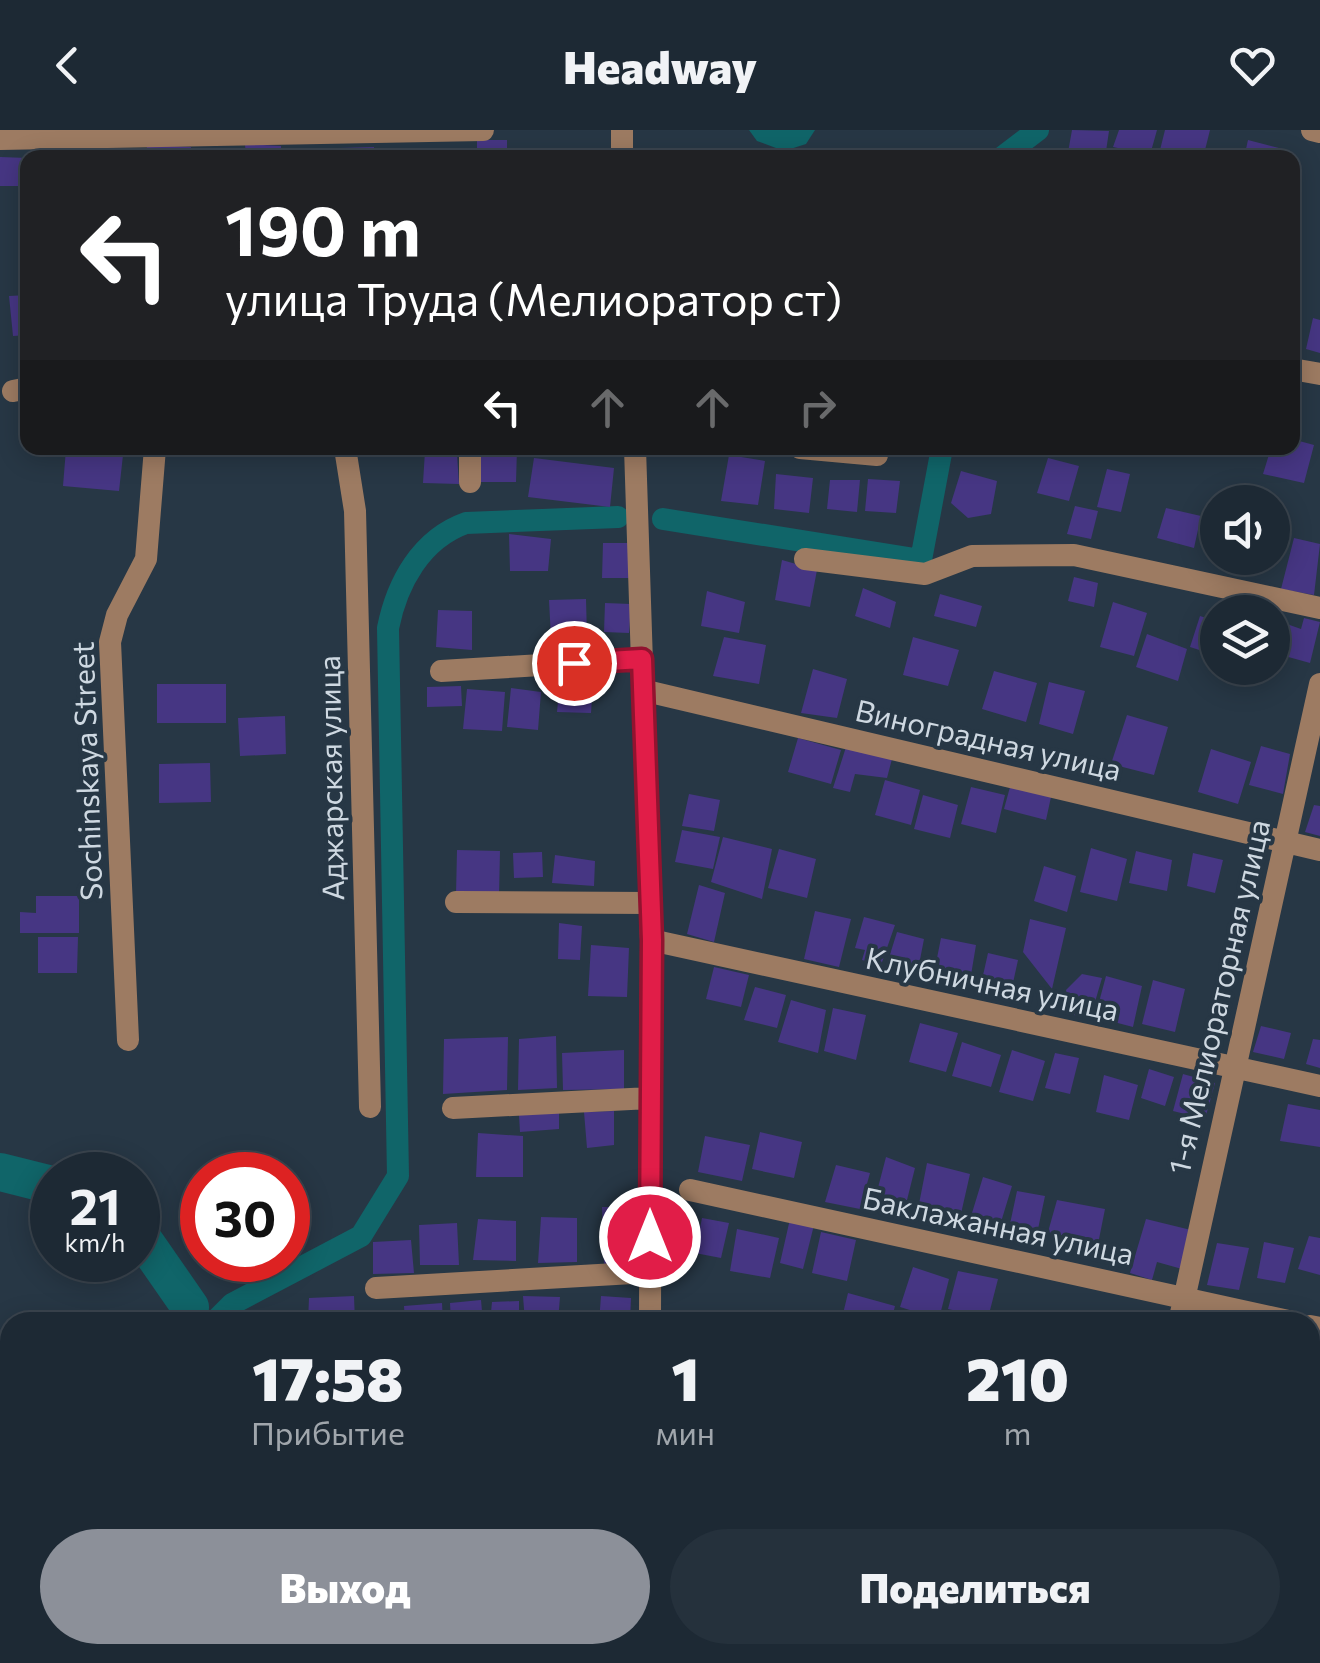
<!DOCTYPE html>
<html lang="ru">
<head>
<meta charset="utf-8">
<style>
  body { margin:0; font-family:Commissioner,sans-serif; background:#25313c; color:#f1f3f6; height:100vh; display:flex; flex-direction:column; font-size:38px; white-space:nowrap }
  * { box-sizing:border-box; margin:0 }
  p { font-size:32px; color:#a0a6ac }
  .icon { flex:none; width:55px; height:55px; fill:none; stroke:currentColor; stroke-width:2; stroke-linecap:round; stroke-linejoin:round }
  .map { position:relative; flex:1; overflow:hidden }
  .sheet { position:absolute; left:0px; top:1182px; width:1320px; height:352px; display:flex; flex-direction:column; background:#1d2934; border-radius:30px 30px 0 0; box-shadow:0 5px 25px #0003,0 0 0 2px #3b454f }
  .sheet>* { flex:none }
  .banner { position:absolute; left:20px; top:20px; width:1280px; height:305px; border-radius:20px; box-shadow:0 5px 25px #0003,0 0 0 2px #3b454f; background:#202124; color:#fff; overflow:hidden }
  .fabs { position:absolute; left:1200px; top:355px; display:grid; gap:20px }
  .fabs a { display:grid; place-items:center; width:90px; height:90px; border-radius:50%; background:#1d2934; box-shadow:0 5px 25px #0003,0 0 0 2px #3b454f; font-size:50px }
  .speed { position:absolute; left:30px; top:1022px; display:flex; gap:20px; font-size:50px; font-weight:700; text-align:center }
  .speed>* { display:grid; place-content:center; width:130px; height:130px; border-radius:50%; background:#1d2934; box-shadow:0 5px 25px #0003,0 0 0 2px #3b454f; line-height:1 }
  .speed small { font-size:25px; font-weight:400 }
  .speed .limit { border:15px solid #d22; background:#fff; color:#111 }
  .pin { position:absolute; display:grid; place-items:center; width:85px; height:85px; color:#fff; margin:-42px; border:5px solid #fff; border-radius:50%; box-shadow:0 2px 10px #0007 }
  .me { position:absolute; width:110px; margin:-55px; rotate:0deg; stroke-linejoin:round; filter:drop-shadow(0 0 8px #0008) }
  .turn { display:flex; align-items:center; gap:35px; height:210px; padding:0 40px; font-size:45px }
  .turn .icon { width:130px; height:130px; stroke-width:2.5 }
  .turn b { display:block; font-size:70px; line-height:85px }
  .lanes { display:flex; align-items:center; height:95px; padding:0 40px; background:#0003; justify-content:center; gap:50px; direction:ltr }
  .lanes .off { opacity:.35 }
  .eta { display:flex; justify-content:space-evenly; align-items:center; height:170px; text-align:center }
  .eta b { font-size:60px; font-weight:800; line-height:70px }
  .button { display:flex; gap:20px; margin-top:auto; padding:20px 40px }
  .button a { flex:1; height:115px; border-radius:60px; background:#8c9099; color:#fff; font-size:40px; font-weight:800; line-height:115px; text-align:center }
  .button a+a { background:#25313c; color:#f1f3f6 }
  header { display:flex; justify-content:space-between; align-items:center; height:130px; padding:0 40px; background:#1d2934; font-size:45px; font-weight:800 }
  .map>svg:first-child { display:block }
  .water { fill:#106569 }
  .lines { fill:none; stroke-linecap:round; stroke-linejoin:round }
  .canal { stroke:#106569; stroke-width:22 }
  .river { stroke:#106569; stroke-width:38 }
  .building { fill:#463683 }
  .minor { stroke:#9d7b62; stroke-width:22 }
  .route-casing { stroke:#92132f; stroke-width:25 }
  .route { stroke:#e11d48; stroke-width:18 }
  .labels { text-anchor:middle; stroke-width:8; stroke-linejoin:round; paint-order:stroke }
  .street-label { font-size:30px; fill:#ced8e1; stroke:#273745 }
</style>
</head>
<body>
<header><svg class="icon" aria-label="back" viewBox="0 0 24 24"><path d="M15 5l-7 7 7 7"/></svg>Headway<svg class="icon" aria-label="heart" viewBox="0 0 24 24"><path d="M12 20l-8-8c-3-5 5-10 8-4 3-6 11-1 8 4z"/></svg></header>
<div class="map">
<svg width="1320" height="1533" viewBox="0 0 1320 1533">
  <rect width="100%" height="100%" fill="#273745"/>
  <path class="water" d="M749,0H815L806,14L784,21L757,11Z"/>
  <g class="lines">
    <path class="canal" d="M1001,28L1038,0
      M663,389L921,430L942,318
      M214,1192L232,1174L361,1106L398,1046L388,498C397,453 421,409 466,393L618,387"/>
    <path class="river" d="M0,1042L52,1055
      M138,1102L190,1177L189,1192
      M212,1525V1533"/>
  </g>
  <path class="building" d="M1072,0L1109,1L1105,28H1067Z
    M1119,0H1157L1150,25L1113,17Z
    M1165,0H1210L1203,28H1158Z
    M477,10H507V28H477Z
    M1248,10L1283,19L1280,28H1244Z
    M245,14L281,16V28H246Z
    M147,15L191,17L190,28H146Z
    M374,17L373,28H339L340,18Z
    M586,22V28H542V25Z
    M0,27L28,28V56H0Z
    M28,165V205L13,206L9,166Z
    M1313,188L1320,190V223L1306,219Z
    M1292,309L1314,315L1304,353L1263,344L1271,318H1292Z
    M66,319L123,325L119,361L63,356Z
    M481,319H517L516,352H480Z
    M425,321L457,324L459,354L423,353Z
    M729,325L765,331L758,375L721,371Z
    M534,328L614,338L610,377L528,367Z
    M1048,328L1079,336L1069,371L1037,363Z
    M1107,339L1130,344L1121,382L1097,377Z
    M961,341L997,351L991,384L968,388L951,373Z
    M776,344L813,348L809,383L774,379Z
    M868,349L900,351L896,383L865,381Z
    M830,350H860L857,382L827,379Z
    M1075,376L1098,381L1091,409L1067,404Z
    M1166,378L1201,386L1194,418L1157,408Z
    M1216,379H1218V426L1205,423Z
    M1272,386L1287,389L1281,427L1272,426Z
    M509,404L551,409L548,441H510Z
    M1294,408L1320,414L1314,465L1281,459Z
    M603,413H630L629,448H602Z
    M782,430L817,440L810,477L775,470Z
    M1074,447L1098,453L1094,477L1068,471Z
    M863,458L896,472L890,498L855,486Z
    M707,461L745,472L739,503L701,496Z
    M940,464L982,476L976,497L934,486Z
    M586,469L587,506L551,508L549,470Z
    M1113,472L1147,483L1134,526L1100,517Z
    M605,473L631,474L629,503L604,502Z
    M438,480L472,481V520L436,517Z
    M1200,486L1218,492V526L1190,517Z
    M1304,488L1320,492L1310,533L1274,523L1284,493L1301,499Z
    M1147,504L1187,519L1178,551L1136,537Z
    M724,507L766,515L759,554L713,546Z
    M913,507L959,520L948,556L903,545Z
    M813,539L847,549L837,588L801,583Z
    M994,541L1037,553L1026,592L982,579Z
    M560,551L593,554L591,583L557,582Z
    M1049,552L1085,561L1073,604L1039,594Z
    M157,554H226V593H157Z
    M461,556L462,576L427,577V557Z
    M511,558L541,562L538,600L507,597Z
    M467,559L505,562L502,601L463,599Z
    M1127,585L1168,597L1154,645L1111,634Z
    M285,586L286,624L240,626L238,588Z
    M798,608L841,620L831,654L788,642Z
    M1261,616L1290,624L1283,664L1249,655Z
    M846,617L892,629L887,648L855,644L850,662L833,658Z
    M1211,619L1251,632L1238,674L1198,662Z
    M210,633L211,672L159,673V634Z
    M885,650L920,660L911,695L875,685Z
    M971,657L1005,665L996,703L961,694Z
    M1010,657L1051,667L1046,690L1004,679Z
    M689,664L720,670L714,701L682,696Z
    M923,665L958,675L950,708L914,699Z
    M1314,675L1320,676V706L1305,702Z
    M682,700L720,707L713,739L675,732Z
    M723,707L772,719L762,769L711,752Z
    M1091,718L1127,729L1117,771L1080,762Z
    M779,719L816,729L807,768L768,758Z
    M457,720L500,721L499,767L456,765Z
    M1136,721L1172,730L1167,761L1129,753Z
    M542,722L543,747L514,748L513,723Z
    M1193,723L1223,730L1215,763L1187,756Z
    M555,725L595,731L594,756L552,753Z
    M1044,736L1076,746L1067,782L1034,771Z
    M699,755L725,763L714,812L687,804Z
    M36,766H79V803H20V782L36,783Z
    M815,781L851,789L839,837L804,829Z
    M864,787L895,795L881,835L862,830L865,820L855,818Z
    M1030,789L1066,798L1052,859L1023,822Z
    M559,793L582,796L580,830L558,829Z
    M897,802L924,809L918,840L888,831Z
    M38,807H78L77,843H38Z
    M941,808L976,815L970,851L934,843Z
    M591,815L629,818L627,867L588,866Z
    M988,823L1018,830L1011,862L1000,859L997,865L980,859Z
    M714,837L749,845L741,877L706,869Z
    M1082,844L1102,848L1090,889L1070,884L1066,860Z
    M1106,846L1142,856L1133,897L1095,887Z
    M1153,850L1185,859L1175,902L1142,894Z
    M755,857L786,865L777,898L744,890Z
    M791,870L826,880L818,923L778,912Z
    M833,878L866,885L856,930L824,921Z
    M920,893L958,903L946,942L909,932Z
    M1261,896L1291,903L1284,929L1253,922Z
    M556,906L557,958L518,960L519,909Z
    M508,907L507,960L443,964L444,909Z
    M1313,909L1320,910V938L1306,934Z
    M962,912L1001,925L991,957L952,946Z
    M624,920V959L563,960L562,923Z
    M1012,920L1045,931L1033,971L999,962Z
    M1055,923L1079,928L1070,964L1045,958Z
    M1149,939L1174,947L1165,976L1141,968Z
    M1183,944L1215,953L1205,989L1173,981Z
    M1104,945L1138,955L1129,990L1096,982Z
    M1288,974L1320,980V1017L1280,1011Z
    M614,981V1015L587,1018L584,982Z
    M559,982V999L520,1002L519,985Z
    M760,1002L802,1012L794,1048L752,1039Z
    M478,1003L523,1006V1047H476Z
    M705,1006L750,1015L742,1051L698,1042Z
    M886,1027L915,1038L904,1082L874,1073Z
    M927,1033L970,1044L960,1088L918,1079Z
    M836,1035L870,1043L860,1079L825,1072Z
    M983,1047L1012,1056L1001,1092L972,1083Z
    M1017,1061L1045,1066L1038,1099L1010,1094Z
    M1057,1070L1105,1079L1098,1114L1048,1102Z
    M602,1077H643V1134L604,1136Z
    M541,1087L577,1088V1132L538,1133Z
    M702,1088L729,1093L721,1128L695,1123Z
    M478,1089L516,1091V1131L473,1130Z
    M790,1089L814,1095L803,1139L780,1133Z
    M1146,1089L1191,1100L1182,1139L1157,1132L1152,1150L1130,1143Z
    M457,1093L459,1135H420L419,1095Z
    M737,1099L779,1108L770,1148L730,1141Z
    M821,1102L856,1110L847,1151L812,1143Z
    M1309,1106L1320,1108V1145L1298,1139Z
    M411,1110L414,1143L373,1144V1112Z
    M1264,1112L1294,1118L1285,1153L1257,1148Z
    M1217,1113L1249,1118L1239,1160L1207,1155Z
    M913,1137L949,1149L939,1189L900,1177Z
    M958,1141L998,1149L988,1188L948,1179Z
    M848,1163L895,1176L891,1192H841Z
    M354,1166L355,1192H308L309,1168Z
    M523,1166L560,1167L558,1192H525Z
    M601,1166L631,1168L630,1192H599Z
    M481,1170L483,1192H451L450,1173Z
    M519,1171V1192H490L492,1172Z
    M442,1173L443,1192H405L404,1176Z
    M1310,1373L1320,1376L1313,1409H1310Z
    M1310,1450L1320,1454V1483L1310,1480Z
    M730,1525H764L763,1533L729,1530Z
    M790,1525H819L817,1533H788Z
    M826,1525H861L859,1533Z
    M954,1525H989L987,1533H953Z"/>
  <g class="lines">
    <path class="minor" d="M622,0V28
      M1312,0L1320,2
      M0,9L483,0
      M1292,239L1320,244
      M13,261L28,258
      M345,318L355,381L370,977
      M470,318V352
      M635,318L651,810L650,1192
      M800,318L877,325
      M805,429L925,444L972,426L1074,425L1320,478
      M441,541L641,529
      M642,560L1320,720
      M456,772L650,773
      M651,810L1320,956
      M128,910L110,512L117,485L146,429L155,318
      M453,978L650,968
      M690,1060L1293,1192
      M376,1158L650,1142
      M1179,1192L1320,554
      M1310,1196L1320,1198
      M1310,1435L1320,1437
      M46,1525L47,1533
      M645,1533V1525
      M1098,1533L1100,1525"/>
  </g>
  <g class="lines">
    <g class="route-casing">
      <path id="route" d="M574,533L642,529L652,810L650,1107"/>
    </g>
    <use href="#route" class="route"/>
  </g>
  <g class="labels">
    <g class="street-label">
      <text transform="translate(988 611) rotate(13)" y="10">Виноградная улица</text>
      <text transform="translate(88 641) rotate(-92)" y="10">Sochinskaya Street</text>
      <text transform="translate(332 648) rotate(-91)" y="10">Аджарская улица</text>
      <text transform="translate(992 855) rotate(12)" y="10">Клубничная улица</text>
      <text transform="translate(1220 867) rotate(-77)" y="10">1-я Мелиораторная улица</text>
      <text transform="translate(998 1097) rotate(12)" y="10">Баклажанная улица</text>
    </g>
  </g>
</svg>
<div class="fabs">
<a><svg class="icon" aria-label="sound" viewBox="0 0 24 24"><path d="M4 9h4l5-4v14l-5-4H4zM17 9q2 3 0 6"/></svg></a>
<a><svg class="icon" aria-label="layers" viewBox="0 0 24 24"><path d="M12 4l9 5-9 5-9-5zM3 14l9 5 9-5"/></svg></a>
</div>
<div class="speed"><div>21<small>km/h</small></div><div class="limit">30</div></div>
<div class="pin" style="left:574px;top:533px;background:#d93025"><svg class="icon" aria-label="arrive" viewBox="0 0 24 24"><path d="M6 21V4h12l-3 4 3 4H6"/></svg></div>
<svg class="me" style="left:650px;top:1107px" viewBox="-20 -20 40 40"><circle r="17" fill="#e11d48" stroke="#fff" stroke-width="3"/><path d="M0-11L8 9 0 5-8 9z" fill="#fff"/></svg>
<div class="banner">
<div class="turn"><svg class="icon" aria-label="left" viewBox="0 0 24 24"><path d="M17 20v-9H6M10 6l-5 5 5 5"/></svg><div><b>190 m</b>улица Труда (Мелиоратор ст)</div></div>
<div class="lanes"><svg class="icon" aria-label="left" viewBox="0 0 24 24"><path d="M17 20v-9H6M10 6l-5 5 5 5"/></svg><svg class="icon off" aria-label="ahead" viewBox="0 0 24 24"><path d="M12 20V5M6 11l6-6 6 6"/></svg><svg class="icon off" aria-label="ahead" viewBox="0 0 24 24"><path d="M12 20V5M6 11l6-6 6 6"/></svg><svg class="icon off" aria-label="right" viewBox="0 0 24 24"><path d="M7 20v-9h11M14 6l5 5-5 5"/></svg></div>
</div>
<section class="sheet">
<div class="eta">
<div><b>17:58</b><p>Прибытие</p></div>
<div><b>1</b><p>мин</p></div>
<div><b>210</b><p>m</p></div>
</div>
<div class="button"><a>Выход</a><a>Поделиться</a></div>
</section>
</div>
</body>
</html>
